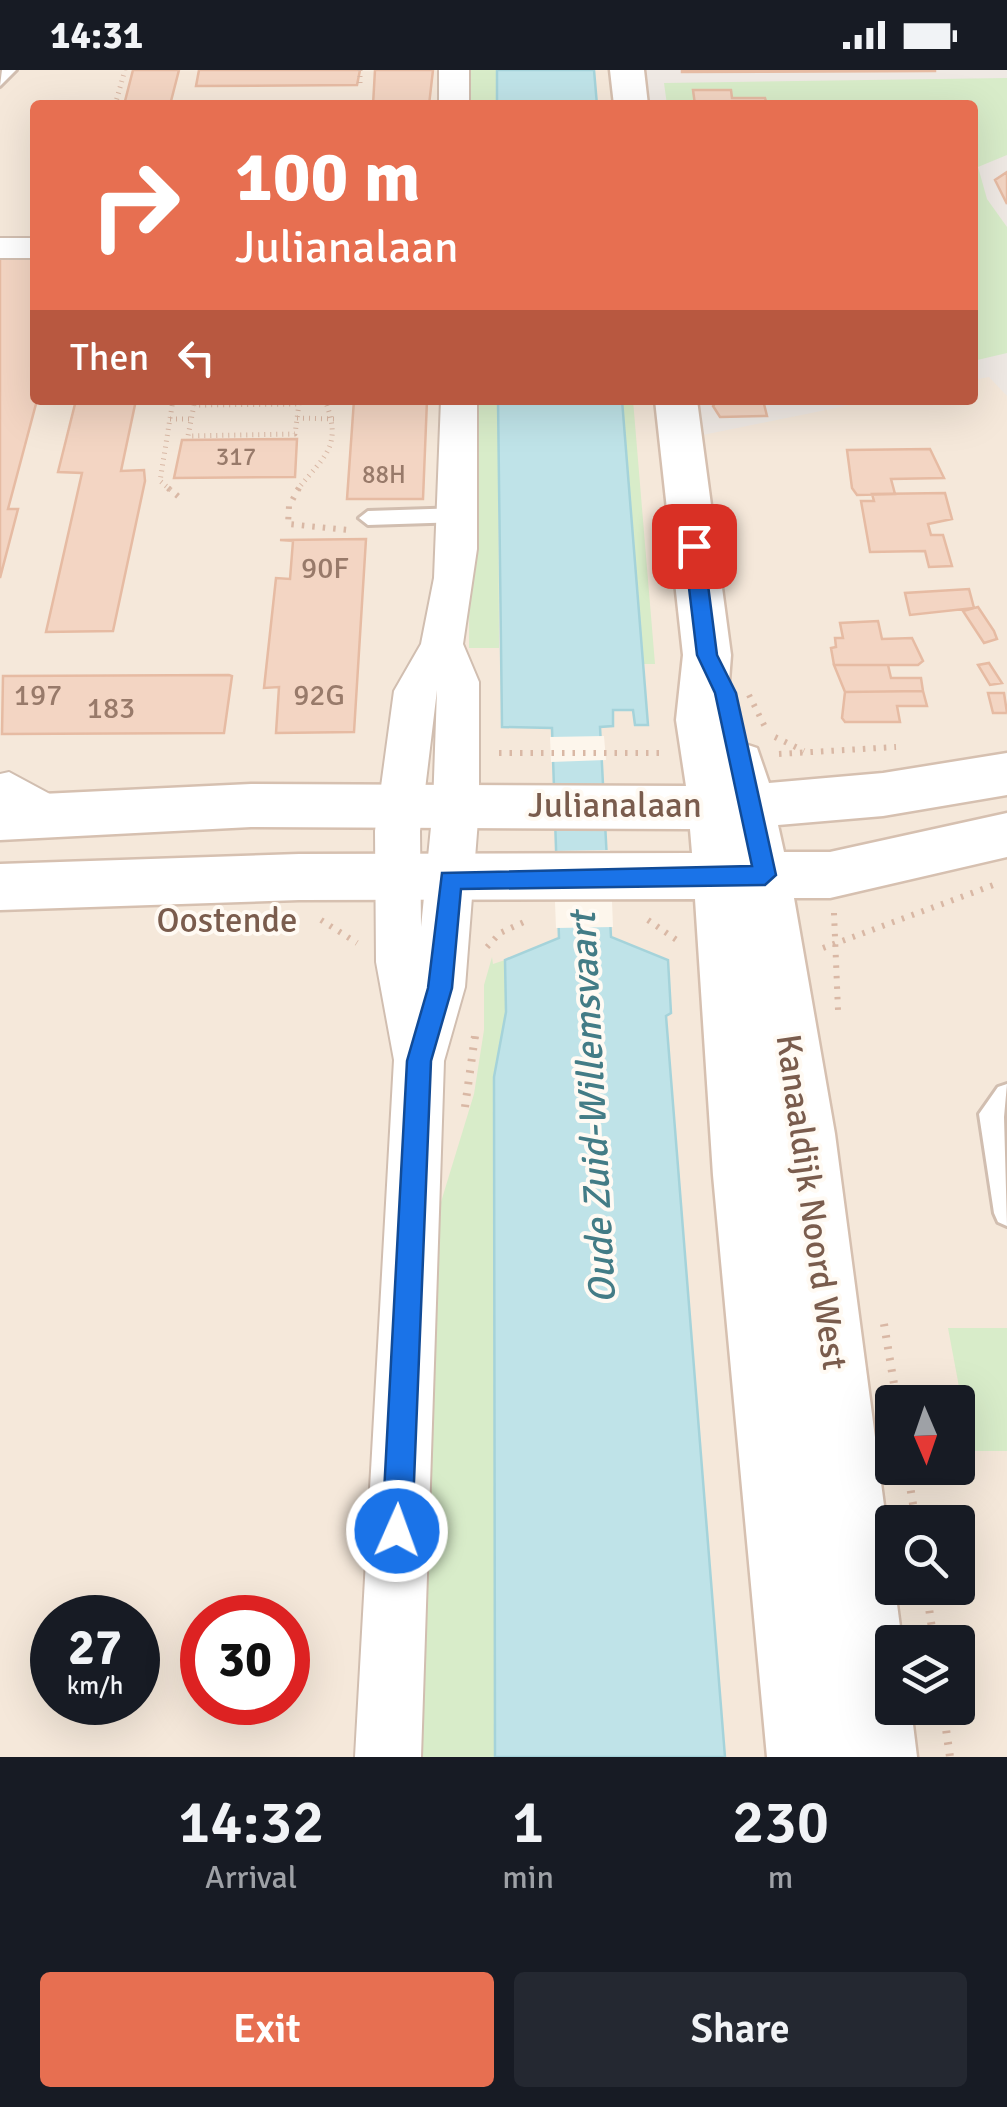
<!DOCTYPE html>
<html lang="en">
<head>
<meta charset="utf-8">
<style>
  body { margin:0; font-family:Signika,sans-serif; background:#242831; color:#f1f3f6; height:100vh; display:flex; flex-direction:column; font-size:38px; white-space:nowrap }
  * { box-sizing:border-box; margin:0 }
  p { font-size:32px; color:#9ea1a6 }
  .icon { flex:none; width:55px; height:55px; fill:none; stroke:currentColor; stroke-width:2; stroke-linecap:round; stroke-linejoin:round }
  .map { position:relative; height:1687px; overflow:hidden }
  .panel { display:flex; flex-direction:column; background:#171b24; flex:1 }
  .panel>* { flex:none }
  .hud { position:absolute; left:30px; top:30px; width:948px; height:305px; border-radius:10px; box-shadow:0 10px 40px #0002; background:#e76f51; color:#fff; overflow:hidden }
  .needle { width:65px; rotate:178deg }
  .fabs { position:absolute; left:875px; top:1315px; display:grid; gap:20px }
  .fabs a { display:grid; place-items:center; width:100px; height:100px; border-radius:10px; background:#171b24; box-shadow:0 10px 40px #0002; font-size:50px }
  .speed { position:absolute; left:30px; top:1525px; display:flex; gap:20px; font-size:50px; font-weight:700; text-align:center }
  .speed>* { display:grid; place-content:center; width:130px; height:130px; border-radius:50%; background:#171b24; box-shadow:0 10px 40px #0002; line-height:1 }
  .speed small { font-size:25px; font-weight:400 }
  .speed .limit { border:15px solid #d22; background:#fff; color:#111 }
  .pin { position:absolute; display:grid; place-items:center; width:85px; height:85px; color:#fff; margin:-42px; border-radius:20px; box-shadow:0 5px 15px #0006 }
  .me { position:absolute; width:110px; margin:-55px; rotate:2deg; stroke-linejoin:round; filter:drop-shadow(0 0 8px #0008) }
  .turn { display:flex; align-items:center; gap:35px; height:210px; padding:0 40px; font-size:45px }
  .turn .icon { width:130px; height:130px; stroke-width:2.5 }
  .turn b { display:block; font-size:70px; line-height:85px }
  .then { display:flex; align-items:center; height:95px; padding:0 40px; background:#0003; gap:20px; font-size:38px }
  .eta { display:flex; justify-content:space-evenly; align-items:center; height:170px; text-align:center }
  .eta b { font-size:60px; font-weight:600; line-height:70px }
  .button { display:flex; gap:20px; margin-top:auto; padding:20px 40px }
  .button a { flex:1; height:115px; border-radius:10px; background:#e76f51; color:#fff; font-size:40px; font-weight:600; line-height:115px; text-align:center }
  .button a+a { background:#242831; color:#f1f3f6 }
  .status { display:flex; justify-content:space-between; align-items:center; height:70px; padding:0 50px; background:#171b24; direction:ltr }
  .status svg { height:28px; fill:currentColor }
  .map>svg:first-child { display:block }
  .residential { fill:#f5e8da; fill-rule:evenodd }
  .industrial { fill:#efe9e4 }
  .green { fill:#d8ecc9 }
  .water { fill:#bfe3e8; stroke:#a5d3da; stroke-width:2.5 }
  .pier { fill:#fdf6ec }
  .building { fill:#f3d5c3; stroke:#e6bba3; stroke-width:2.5 }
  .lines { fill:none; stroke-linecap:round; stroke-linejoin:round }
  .lane-casing { stroke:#d1beb0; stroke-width:6 }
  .street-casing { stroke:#d1beb0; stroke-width:4 }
  .secondary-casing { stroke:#d6c0b0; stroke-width:5 }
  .path-far2 { stroke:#d9b8a5; stroke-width:5; stroke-dasharray:1 5; stroke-linecap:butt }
  .path-far1 { stroke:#d9b8a5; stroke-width:6; stroke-dasharray:2.5 8; stroke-linecap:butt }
  .path { stroke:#d9b8a5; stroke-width:8; stroke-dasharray:2.5 9; stroke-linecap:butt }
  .lane { fill:#fff; fill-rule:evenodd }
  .street { fill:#fff; fill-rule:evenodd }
  .secondary { fill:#fff; fill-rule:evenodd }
  .route { fill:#1a73e8; stroke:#114b97; stroke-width:2.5 }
  .labels { text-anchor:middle; stroke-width:8; stroke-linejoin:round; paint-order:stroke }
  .far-number-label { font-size:25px; fill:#987a6a }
  .number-label { font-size:30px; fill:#987a6a }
  .street-label { font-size:35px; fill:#7a5c4d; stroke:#fffaf3 }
  .water-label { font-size:38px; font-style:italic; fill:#437c86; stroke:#fffaf3 }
</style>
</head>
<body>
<div class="status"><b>14:31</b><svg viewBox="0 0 49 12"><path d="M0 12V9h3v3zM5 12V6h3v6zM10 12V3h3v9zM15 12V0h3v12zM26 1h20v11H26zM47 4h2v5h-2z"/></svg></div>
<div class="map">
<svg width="1007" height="1687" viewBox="0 0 1007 1687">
  <rect width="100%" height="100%" fill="#fdf6ec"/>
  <path class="residential" d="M0,0H1007V1687H0ZM35,35H972V330H35ZM892,1332H958V1398H892ZM892,1452H958V1518H892ZM52,1548H138V1632H52ZM202,1548H288V1632H202ZM892,1572H958V1638H892Z"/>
  <path class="industrial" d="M635,0H1007V326L989,307L973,310L972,35H641Z
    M687,330H875L693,367Z"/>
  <path class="green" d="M471,0H496L497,35H470Z
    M1007,8V85L978,97L987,129L1007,157V283L973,291L972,35H667L664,13Z
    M470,330H498L499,578H469Z
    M622,330H633L655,594H643Z
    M492,887L493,894L505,890L506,942L494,1007L495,1687H414L437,1145L474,1024L484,960V915Z
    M948,1258H1007V1381H971Z"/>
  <path class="water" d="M497,0H594L597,35H497Z
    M498,330H622L648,655H635L633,640H613V656L600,657L611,867L668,890L671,943L666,946L725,1687H495L494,1007L506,942L505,890L559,868L552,658L502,657Z"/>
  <path class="pier" d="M604,666L606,690L551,692L550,667Z
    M610,780L613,857L556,858L553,781Z"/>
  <path class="building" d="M133,0H179L170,35H124Z
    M199,0H360L357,15L196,16Z
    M375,0H433L429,35H373Z
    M682,0H935V1L682,2Z
    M693,20H731L732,28H765L767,35H695Z
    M1007,102V134L995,110Z
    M35,186L37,330L8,439H18L0,508V187Z
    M76,330H136L121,401L144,400L145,411L113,561L46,562L82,403L58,402Z
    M354,330H427L423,429H347Z
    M718,330H763L767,346L720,347L713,336Z
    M297,369L295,407L174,408L182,370Z
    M930,379L944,408L891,409L895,424L857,425L852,418L847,380Z
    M945,423L952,449L928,454L931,465H943L952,496L929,497L925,481L870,482L861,431H874L872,424Z
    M366,469L354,662L276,663L279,617L264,618L276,508L290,509L293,471L280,470Z
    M969,519L974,538L910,545L905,523Z
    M978,537L994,561L997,569L984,573L963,541Z
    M878,551L882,569L912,568L923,591L918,595H834L831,578L836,577L835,568H843L840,553Z
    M989,593L1002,613L990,615L978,595Z
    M834,595H888L891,608H921L923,621L845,622Z
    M3,606L229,605L232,606L224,663L2,664Z
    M923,621L927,636H897L900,652H845L842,648L845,622Z
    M988,623H1004L1007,643H993Z"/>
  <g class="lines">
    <g class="lane-casing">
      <path id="lane" d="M2,0H16L0,16Z
        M461,438L470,445L461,452L368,455L359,448L368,441Z
        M1007,1014L1004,1047L1007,1156L998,1152L994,1143L979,1044L998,1017Z"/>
    </g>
    <g class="street-casing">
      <path id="street" d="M439,0H469V35H439Z
        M0,168H35V188H0Z
        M441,330H477V479L463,574L479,612V737L465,917L444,991L421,1687H355L394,990L376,892L375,761L394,621L421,574L434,508ZM437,620L433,737L421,857L420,761Z
        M9,702L61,730L68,743L61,756L45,762L0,740V704Z"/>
    </g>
    <g class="secondary-casing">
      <path id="secondary" d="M610,0H644L648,35H614Z
        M655,330H697L731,585L726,650L731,675L739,672L757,678L769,713L883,703L1007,683V725L883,746L778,755L784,782H830L1007,743V787L830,828H794L835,1064L902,1572H892V1638H911L917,1687H767L713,1105L695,829L299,830L0,840V794L299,784L692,783L690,759L251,757L0,770V726L251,714L686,716L676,650L683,585Z"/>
    </g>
    <path class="path-far2" d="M360,0V14
      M115,35L125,0
      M299,334L295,364L188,366L194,335Z
      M297,348L334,349
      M170,349H191
      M171,420L160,411L173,330
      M297,420C325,385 343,377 325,330"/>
    <path class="path-far1" d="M168,418L179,427
      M299,418L289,436L288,454L348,460
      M749,625L766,659
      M775,667L804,681
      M499,683H661
      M779,684L896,677
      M834,843L838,940
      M321,850L357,873
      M648,850L678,871
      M487,877L500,863L526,851
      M823,878L999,813
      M475,969L476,961"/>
    <path class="path" d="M465,1037L475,966
      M884,1254L897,1332
      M907,1398L916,1452
      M926,1518L934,1572
      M943,1638L950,1687"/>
    <use href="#lane" class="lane"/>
    <use href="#street" class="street"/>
    <use href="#secondary" class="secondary"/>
  </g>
  <path class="route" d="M694,469L703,476L717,585L736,623L776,805L765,815L461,819L452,918L431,991L412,1461L407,1472L397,1476L387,1472L382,1461L407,991L428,918L442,803L752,796L715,623L697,585L684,476Z"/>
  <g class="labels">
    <g class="far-number-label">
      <text x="236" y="395">317</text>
      <text x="384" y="413">88H</text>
    </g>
    <g class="number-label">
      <text x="325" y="508">90F</text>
      <text x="38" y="635">197</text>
      <text x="319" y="635">92G</text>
      <text x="111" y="648">183</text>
    </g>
    <g class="street-label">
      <text x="615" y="747">Julianalaan</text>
      <text x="227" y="862">Oostende</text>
      <text transform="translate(812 1132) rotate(82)" y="12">Kanaaldijk Noord West</text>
    </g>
    <g class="water-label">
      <text transform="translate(592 1038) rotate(-93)" y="13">Oude Zuid-Willemsvaart</text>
    </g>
  </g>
</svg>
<div class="fabs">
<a><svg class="needle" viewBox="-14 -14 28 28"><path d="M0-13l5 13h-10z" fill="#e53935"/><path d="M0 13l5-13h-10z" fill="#9ea1a6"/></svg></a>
<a><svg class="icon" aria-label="search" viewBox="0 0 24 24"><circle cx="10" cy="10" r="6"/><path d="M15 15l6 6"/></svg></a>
<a><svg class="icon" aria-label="layers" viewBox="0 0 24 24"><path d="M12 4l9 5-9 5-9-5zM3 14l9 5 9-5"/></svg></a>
</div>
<div class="speed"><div>27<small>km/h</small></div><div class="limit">30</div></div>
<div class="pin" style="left:694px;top:476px;background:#d93025"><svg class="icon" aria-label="arrive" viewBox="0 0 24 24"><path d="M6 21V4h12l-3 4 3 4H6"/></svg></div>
<svg class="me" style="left:397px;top:1461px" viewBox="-20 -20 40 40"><circle r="17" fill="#1a73e8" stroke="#fff" stroke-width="3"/><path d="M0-11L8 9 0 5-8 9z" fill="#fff"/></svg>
<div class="hud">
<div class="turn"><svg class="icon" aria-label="right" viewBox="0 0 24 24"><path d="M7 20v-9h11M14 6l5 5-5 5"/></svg><div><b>100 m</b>Julianalaan</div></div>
<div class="then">Then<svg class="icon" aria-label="left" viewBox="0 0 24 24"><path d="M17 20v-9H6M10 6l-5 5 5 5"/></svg></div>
</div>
</div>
<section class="panel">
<div class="eta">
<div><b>14:32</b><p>Arrival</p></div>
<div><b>1</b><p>min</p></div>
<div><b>230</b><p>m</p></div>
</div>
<div class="button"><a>Exit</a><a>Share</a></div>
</section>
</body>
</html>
